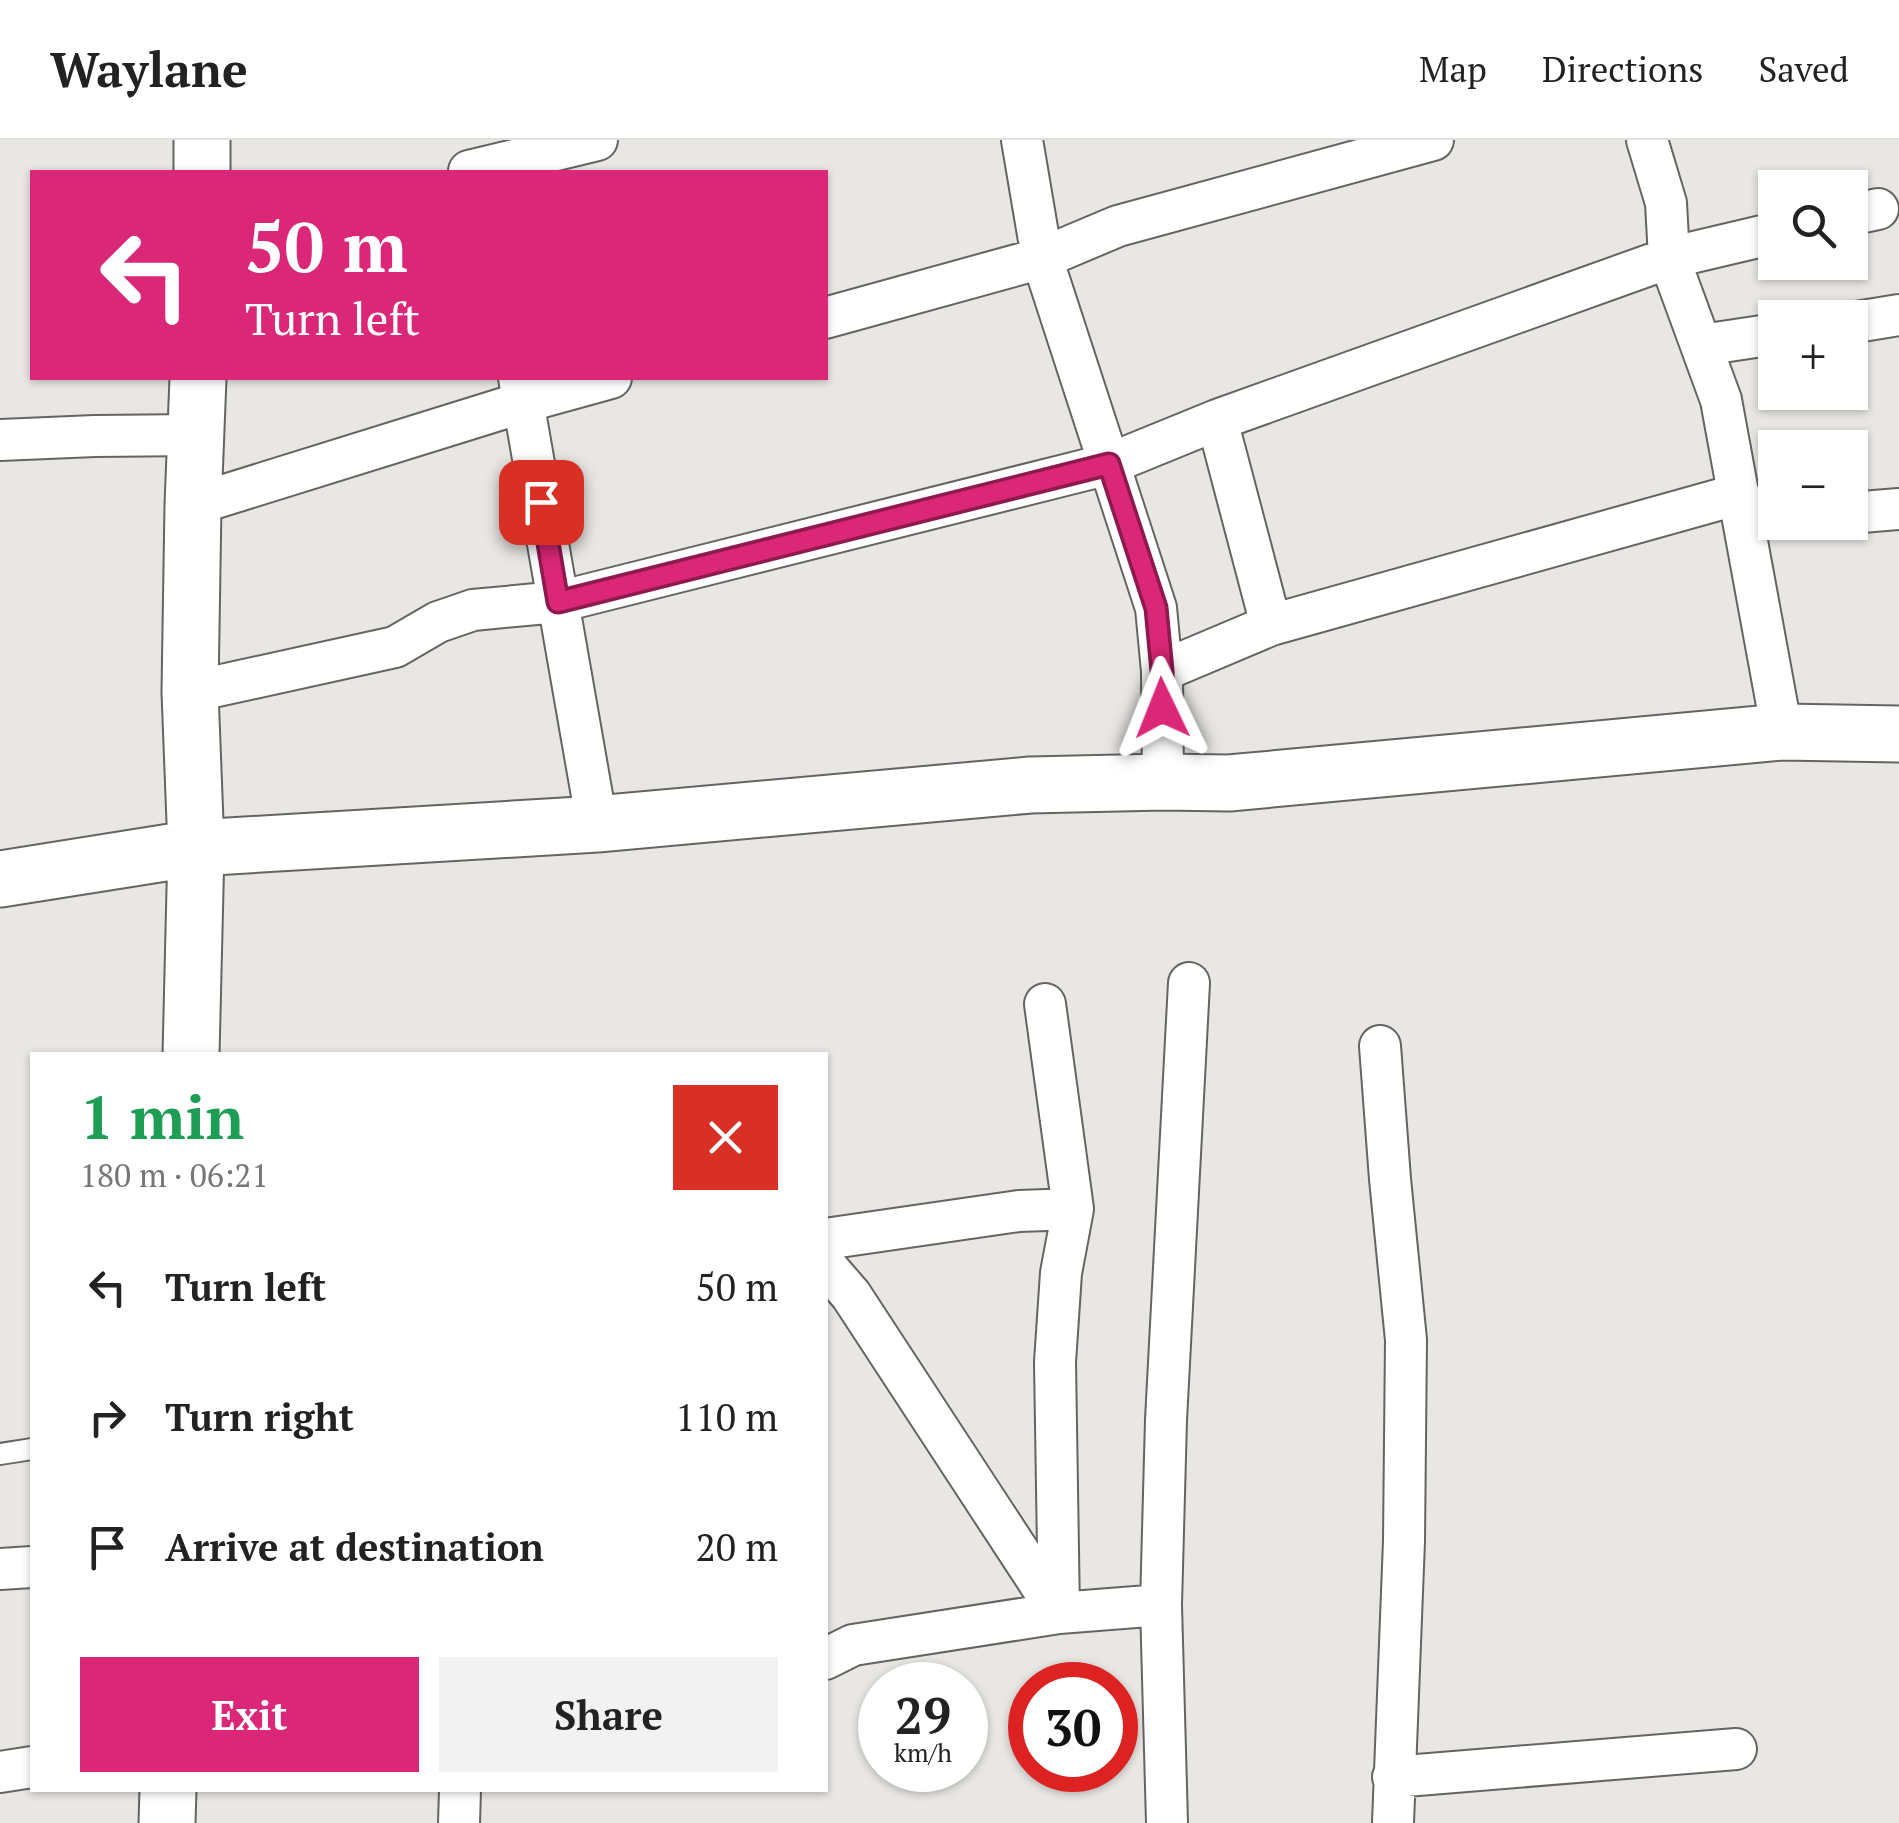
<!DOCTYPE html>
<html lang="en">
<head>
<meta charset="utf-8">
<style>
  body { margin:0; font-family:"PT Serif",serif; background:#f2f2f2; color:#222; height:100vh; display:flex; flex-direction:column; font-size:38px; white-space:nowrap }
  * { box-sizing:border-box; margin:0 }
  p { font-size:32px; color:#767676 }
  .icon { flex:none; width:55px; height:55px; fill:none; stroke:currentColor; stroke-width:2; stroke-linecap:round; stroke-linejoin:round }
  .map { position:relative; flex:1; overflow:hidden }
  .panel { position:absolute; left:30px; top:912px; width:798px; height:740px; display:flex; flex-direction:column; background:#fff; border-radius:0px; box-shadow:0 2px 8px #0004 }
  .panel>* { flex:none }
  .guide { position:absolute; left:30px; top:30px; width:798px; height:210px; border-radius:0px; box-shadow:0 2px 8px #0004; background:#db2777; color:#fff; overflow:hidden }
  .controls { position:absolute; left:1758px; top:30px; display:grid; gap:20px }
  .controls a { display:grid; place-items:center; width:110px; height:110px; border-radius:0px; background:#fff; box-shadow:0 2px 8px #0004; font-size:50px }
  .speed { position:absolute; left:858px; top:1522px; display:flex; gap:20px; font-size:50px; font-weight:700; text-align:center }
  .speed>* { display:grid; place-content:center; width:130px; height:130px; border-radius:50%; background:#fff; box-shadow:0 2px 8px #0004; line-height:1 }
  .speed small { font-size:25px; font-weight:400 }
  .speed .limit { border:15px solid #d22; background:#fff; color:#111 }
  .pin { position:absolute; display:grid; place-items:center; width:85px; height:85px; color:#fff; margin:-42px; border-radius:20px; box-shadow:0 5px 15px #0006 }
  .me { position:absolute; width:110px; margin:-55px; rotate:358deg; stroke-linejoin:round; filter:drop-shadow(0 0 8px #0008) }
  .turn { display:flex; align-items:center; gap:35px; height:210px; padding:0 50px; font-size:45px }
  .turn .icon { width:130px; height:130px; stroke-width:2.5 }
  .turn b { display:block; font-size:70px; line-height:85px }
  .round { display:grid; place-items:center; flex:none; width:105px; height:105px; border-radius:0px; background:#f2f2f2 }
  .head { display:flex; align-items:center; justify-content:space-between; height:170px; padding:0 50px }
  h1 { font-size:60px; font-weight:800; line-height:75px; color:#1e9e55 }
  .cta { display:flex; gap:20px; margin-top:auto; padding:20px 50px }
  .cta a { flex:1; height:115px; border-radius:0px; background:#db2777; color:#fff; font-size:40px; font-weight:800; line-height:115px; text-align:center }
  .cta a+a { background:#f2f2f2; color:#222 }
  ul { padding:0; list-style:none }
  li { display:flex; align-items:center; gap:30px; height:130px; padding:0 50px }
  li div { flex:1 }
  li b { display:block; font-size:38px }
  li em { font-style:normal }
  header { display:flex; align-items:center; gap:60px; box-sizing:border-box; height:140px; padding:0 50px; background:#fff; border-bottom:2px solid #e0e0e0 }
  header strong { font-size:48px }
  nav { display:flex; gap:55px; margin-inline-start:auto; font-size:35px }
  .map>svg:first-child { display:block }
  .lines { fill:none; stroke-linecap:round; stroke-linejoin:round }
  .lane-casing { stroke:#666461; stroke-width:24 }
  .street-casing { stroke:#666461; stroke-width:44 }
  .secondary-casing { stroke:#666461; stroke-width:59 }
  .lane { stroke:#fff; stroke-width:20 }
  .street { stroke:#fff; stroke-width:40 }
  .secondary { stroke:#fff; stroke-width:55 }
  .route-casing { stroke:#8e194d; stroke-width:25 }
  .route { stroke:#db2777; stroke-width:18 }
</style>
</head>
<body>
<header>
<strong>Waylane</strong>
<nav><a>Map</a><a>Directions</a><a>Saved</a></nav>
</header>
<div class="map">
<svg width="1899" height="1683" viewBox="0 0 1899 1683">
  <rect width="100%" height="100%" fill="#e9e7e4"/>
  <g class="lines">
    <g class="lane-casing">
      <path id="lane" d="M0,1314L32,1309"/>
    </g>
    <g class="street-casing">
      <path id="street" d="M1022,0L1042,118L1156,468L1162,531L1163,642
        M469,31L597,0
        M1850,75L1878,69
        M1775,93L1669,118L1721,260L1782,592
        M825,178L1042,118L1118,86L1433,0
        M1850,183L1899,175
        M1702,205L1775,194
        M519,238L597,684
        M1217,280L1271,485
        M0,300L95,296L197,295
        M193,365L524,262L611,238
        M1850,373L1899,369
        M1162,531L1271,485L1739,354
        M190,552L395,507L438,482L473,470L558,462L1109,324L1217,280L1669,118L1666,63L1647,0
        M1380,906L1390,1039L1406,1200L1404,1401L1393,1683
        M825,1099L1019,1071L1073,1069
        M825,1125L851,1155L1059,1473L1055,1222L1061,1133L1073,1069L1045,864
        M0,1429L32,1427
        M825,1519L853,1505L1059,1473L1161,1465
        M0,1632L32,1627
        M1393,1637L1736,1609
        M459,1683L460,1650
        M1167,1683L1161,1465L1166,1280L1189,843"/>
    </g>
    <g class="secondary-casing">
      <path id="secondary" d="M202,32V0
        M0,739L196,708L597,684L1030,645L1163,642L1229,643L1782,592L1899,594
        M191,915L196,708L190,552L193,365L198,238
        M167,1683L168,1650"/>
    </g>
    <use href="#lane" class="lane"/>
    <use href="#street" class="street"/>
    <use href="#secondary" class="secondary"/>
  </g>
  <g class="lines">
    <g class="route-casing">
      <path id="route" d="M541,362L558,462L1109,324L1156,468L1162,531V568"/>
    </g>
    <use href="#route" class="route"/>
  </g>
</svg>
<div class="controls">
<a><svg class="icon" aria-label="search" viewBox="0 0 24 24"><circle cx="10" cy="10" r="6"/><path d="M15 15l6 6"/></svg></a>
<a>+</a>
<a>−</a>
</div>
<div class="speed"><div>29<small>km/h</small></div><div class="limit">30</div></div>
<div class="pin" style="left:541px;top:362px;background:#d93025"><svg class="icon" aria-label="arrive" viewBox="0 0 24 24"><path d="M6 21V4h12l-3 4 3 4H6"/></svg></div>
<svg class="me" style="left:1162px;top:568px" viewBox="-20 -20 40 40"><path d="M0-17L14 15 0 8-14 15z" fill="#db2777" stroke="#fff" stroke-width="4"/></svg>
<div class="guide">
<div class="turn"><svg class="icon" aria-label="left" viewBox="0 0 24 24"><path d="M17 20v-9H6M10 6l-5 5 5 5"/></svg><div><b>50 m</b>Turn left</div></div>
</div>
<section class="panel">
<div class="head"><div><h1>1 min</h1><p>180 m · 06:21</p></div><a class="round" style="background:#d93025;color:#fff"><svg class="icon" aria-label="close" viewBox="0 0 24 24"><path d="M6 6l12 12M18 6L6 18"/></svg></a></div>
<ul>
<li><svg class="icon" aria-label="left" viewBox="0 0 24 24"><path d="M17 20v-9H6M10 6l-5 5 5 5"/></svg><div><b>Turn left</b></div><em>50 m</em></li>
<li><svg class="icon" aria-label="right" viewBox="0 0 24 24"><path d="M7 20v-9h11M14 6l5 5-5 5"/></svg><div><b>Turn right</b></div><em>110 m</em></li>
<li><svg class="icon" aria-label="arrive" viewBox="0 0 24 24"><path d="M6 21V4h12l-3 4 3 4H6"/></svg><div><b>Arrive at destination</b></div><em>20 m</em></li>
</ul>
<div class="cta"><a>Exit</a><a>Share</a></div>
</section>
</div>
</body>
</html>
